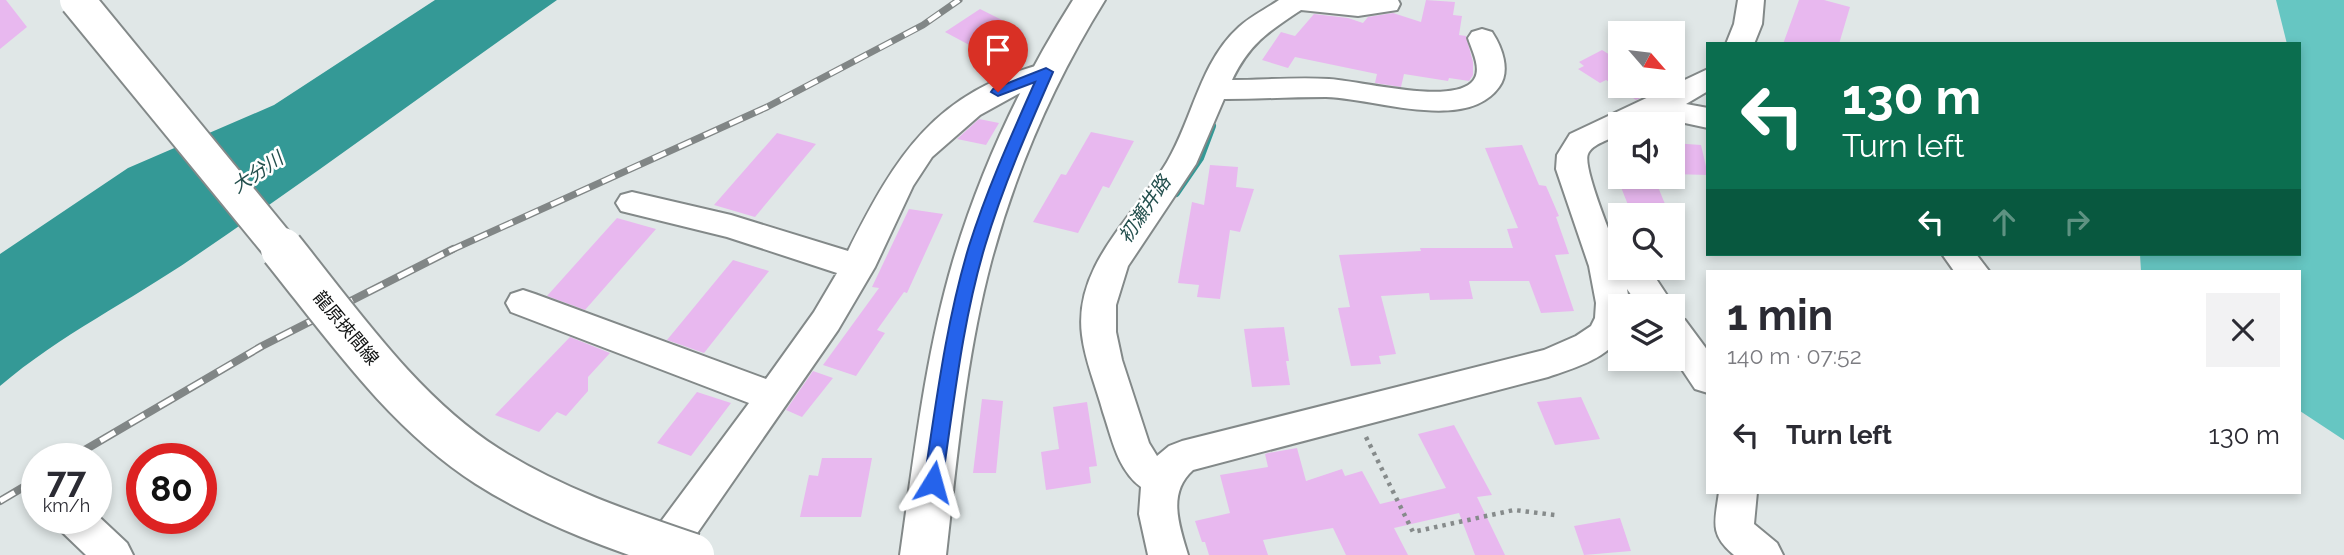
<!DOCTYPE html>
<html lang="en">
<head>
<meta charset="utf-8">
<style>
  body { margin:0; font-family:Raleway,"Noto Sans JP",sans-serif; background:#f2f2f3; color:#2b2b33; height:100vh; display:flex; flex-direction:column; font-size:26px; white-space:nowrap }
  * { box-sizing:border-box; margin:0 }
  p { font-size:23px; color:#7c7c81 }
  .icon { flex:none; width:38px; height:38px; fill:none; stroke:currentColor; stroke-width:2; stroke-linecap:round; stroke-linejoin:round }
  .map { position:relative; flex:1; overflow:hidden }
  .drawer { position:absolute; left:1706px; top:270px; width:595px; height:224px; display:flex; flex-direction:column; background:#fff; border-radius:0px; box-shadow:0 4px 10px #0003 }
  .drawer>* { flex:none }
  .top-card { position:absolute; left:1706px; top:42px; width:595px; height:214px; border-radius:0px; box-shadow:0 4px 10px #0003; background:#0b6e4f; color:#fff; overflow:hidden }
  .needle { width:46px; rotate:118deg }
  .tools { position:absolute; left:1608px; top:21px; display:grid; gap:14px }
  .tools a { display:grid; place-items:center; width:77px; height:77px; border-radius:0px; background:#fff; box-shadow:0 4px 10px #0003; font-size:35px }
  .speed { position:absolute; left:21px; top:443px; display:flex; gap:14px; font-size:35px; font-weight:700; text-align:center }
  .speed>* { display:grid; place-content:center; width:91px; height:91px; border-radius:50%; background:#fff; box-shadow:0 4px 10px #0003; line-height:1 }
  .speed small { font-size:18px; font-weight:400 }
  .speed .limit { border:10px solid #d22; background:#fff; color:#111 }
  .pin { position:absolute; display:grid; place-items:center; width:60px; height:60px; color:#fff; margin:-72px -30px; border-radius:50% 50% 50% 0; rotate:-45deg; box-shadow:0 0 7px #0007 }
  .pin .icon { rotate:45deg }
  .me { position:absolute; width:77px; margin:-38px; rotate:8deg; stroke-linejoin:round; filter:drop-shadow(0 0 5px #0008) }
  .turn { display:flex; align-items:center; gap:24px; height:147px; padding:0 21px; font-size:32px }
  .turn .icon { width:91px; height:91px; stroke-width:2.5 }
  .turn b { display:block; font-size:49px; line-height:60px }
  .lanes { display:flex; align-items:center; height:66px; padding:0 21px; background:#0003; justify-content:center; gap:35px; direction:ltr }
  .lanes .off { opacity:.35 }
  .round { display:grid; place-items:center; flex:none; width:74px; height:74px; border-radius:0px; background:#f2f2f3 }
  .summary { display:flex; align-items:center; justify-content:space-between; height:119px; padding:0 21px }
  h1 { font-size:42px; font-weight:700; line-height:52px }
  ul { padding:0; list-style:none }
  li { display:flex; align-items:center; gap:21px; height:91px; padding:0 21px }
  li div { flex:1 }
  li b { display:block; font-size:26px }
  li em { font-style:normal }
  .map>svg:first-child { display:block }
  .forest { fill:#66c6c2 }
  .water { fill:#349996 }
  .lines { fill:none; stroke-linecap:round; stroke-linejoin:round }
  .stream { stroke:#349996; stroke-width:8 }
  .building { fill:#e8b8ef }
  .minor-casing { stroke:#838989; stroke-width:4 }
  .highway-casing { stroke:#838989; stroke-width:4 }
  .path { stroke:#868b8b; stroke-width:4.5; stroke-dasharray:3.5 5; stroke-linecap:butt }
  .minor { fill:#fff; fill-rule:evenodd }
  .highway { fill:#fff; fill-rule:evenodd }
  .rail-far1-casing { stroke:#818686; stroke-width:7 }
  .rail-casing { stroke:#818686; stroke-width:8 }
  .rail-far1 { stroke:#fff; stroke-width:4.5; stroke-dasharray:14; stroke-linecap:butt }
  .rail { stroke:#fff; stroke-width:5; stroke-dasharray:17; stroke-linecap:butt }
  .major-bridge-far1-casing { stroke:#838989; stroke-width:38; stroke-linecap:butt }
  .major-bridge-casing { stroke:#838989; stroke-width:46; stroke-linecap:butt }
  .major-bridge-far1 { stroke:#fff; stroke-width:34 }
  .major-bridge { stroke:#fff; stroke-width:42 }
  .route { fill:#2563eb; stroke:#184099; stroke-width:2 }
  .labels { text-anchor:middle; stroke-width:5; stroke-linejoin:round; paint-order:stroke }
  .street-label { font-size:18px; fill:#0f1111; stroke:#fff }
  .water-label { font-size:19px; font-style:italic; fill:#234f4d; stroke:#fff }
</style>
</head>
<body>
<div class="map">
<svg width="2344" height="555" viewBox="0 0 2344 555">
  <rect width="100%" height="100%" fill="#e0e7e7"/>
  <path class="forest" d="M2276,0H2344V440L2300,411V271H2141L2140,254H2300V44H2287Z"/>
  <path class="water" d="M435,0H557C436,85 317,173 194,257C130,301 60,335 0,386V254L128,168L274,105Z"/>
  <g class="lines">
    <path class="stream" d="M1176,193L1200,158L1212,126"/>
  </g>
  <path class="building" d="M0,0H6L27,27L0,49Z
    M1426,0L1455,2L1453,15L1462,16L1459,35L1466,36L1473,62V75L1469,81L1449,78L1448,81L1404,74L1401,87L1375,83L1377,74L1295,57L1288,68L1262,60L1281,32L1295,36L1314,14L1348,18L1363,23L1368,17L1393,13L1421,22Z
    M1799,0H1824L1850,7L1839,44H1783Z
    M980,9L1022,30L988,55L945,32Z
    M1602,50L1620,61V86L1664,87L1636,100L1606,80L1600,83L1578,69L1584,66L1579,62Z
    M979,119L999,123L986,145L957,139Z
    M1091,132L1134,141L1109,188L1103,186L1078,233L1033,222L1061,174L1066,175Z
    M777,133L816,144L755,217L714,205Z
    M1673,143L1701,145L1708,175L1673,174Z
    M1522,145L1539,185L1546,186L1559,216L1556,217L1569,254L1555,255L1574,311L1541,313L1529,281H1469L1473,299L1430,300L1429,293L1381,296L1396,354L1379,356L1381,364L1351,366L1338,308L1350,307L1339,255L1421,251L1420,248H1513L1507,229L1518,228L1485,148Z
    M1210,165L1238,167L1236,187L1254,189L1240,232L1230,230L1220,299L1197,297L1199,285L1178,283L1192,202L1204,205Z
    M1617,177H1654L1667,209L1630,210Z
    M909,209L943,214L907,293L904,292L877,330L885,333L856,376L823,365L879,288L872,287Z
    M617,218L656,229L585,310L547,296Z
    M733,260L769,271L704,353L667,340Z
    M1284,327L1289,361H1286L1290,385L1252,387L1244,329Z
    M570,337L610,353L588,377V391L566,416L557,412L539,432L495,415Z
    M813,371L833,378L802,417L786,410Z
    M697,392L731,403L691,456L657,443Z
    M1581,397L1600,439L1555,445L1537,402Z
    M982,399L1003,401L996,473H973Z
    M1087,402L1097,466L1089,467L1091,483L1046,490L1041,452L1059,449L1053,407Z
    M1454,425L1492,495L1477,497L1505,555H1475L1459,513L1394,528L1408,555H1346L1333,528L1263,540L1268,555H1209L1205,542H1202L1195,521L1230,513L1220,475L1268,467L1265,454L1268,453L1297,448L1306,481L1342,469L1345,476L1362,471L1380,504L1446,488L1418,434Z
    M822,458H872L861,517H800L809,475L818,476Z
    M1620,518L1631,551L1584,555L1574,526Z"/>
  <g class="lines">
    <g class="minor-casing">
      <path id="minor" d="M1279,0H1398L1400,4L1397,10L1358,16L1301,10C1268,32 1250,43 1232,80C1264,80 1297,77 1329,79C1361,81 1447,104 1471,83C1484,72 1472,51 1468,38L1472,32L1482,29L1492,32C1502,47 1511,71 1499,87C1466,133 1374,98 1326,97C1292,97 1258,99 1224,99L1196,164L1128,266L1116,305V332L1122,360L1149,443L1157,456L1169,446L1182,441L1544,350L1576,336L1591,326L1595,318L1596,303L1589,266L1556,169L1557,155L1570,134L1708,69V91L1686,104L1708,108V128L1657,117L1642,124H1620V134C1611,139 1592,144 1588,154C1582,167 1614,243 1620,259V268H1649L1674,306H1639L1627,289L1630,306H1620V338C1603,360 1574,368 1548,377L1193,470C1167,493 1179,525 1188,555H1148L1139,514L1141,487C1117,469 1112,438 1103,412C1096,386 1085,361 1082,335C1073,265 1135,216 1167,162C1193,118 1200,62 1239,27C1251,16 1266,9 1279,0Z
        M1738,0H1764L1762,24L1754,44H1726L1734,24Z
        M1046,63L1056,66L1060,72L1056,78L1018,94L980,115L932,157L913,186L875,267L838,330L682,555H639L645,543L749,403L511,312L506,303L511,294L523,290L535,294L766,379L814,312L837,273L727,237L621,211L616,203L621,195L632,192L731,215L848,251C896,155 935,92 1046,63Z
        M1942,254H1976L1989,271H1954Z
        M1673,316L1685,320L1708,351V393L1695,389L1673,356Z
        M1719,492H1757L1754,524L1777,543L1783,555H1734C1709,534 1715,522 1719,492Z
        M96,514L127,543L133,555H86L60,530L55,518H96Z"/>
    </g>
    <g class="highway-casing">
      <path id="highway" d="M1073,0H1105C1054,82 1016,169 991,262C966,357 957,457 946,555H900C914,457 925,356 953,261C981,168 1021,82 1073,0Z"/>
    </g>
    <path class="path" d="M1366,437L1413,532L1514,510L1555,515"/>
    <use href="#minor" class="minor"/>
    <use href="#highway" class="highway"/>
    <g class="rail-far1-casing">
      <path id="rail-far1" d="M449,251L767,107L923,25L959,0"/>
    </g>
    <g class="rail-casing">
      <path id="rail" d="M71,458L262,346L453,249
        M0,501L37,479"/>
    </g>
    <use href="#rail-far1" class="rail-far1"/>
    <use href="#rail" class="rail"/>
    <g class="major-bridge-far1-casing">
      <path id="major-bridge-far1" d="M77,0L283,251"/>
    </g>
    <g class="major-bridge-casing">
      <path id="major-bridge" d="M282,249C343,325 404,413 487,466C551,507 622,531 693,555"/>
    </g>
    <use href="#major-bridge-far1" class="major-bridge-far1"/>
    <use href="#major-bridge" class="major-bridge"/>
  </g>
  <path class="route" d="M1046,68L1053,72C1028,129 1003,186 985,246C962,323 954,403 942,482L939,488L933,490L926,488L924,482C936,403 946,322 969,246C987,189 1011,136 1035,82L998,96L991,92L993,89Z"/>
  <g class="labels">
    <g class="street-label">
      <text transform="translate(346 328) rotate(50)" y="6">龍原挾間線</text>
    </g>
    <g class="water-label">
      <text transform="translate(257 172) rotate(-34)" y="7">大分川</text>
      <text transform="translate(1144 209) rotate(-56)" y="7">初瀬井路</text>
    </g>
  </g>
</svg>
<div class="tools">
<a><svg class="needle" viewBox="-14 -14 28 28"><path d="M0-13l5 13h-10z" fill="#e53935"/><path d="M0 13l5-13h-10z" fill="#7c7c81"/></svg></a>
<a><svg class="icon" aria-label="sound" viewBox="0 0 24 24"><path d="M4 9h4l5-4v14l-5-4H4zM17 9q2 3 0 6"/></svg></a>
<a><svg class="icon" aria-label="search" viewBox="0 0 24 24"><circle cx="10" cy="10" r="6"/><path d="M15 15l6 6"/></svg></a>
<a><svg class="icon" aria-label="layers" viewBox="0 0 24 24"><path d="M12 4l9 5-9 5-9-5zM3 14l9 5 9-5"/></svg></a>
</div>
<div class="speed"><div>77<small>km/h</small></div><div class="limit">80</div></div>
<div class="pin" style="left:998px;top:92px;background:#d93025"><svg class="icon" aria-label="arrive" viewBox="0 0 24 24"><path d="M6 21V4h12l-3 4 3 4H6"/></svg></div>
<svg class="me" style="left:933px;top:482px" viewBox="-20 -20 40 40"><path d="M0-17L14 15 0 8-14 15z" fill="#2563eb" stroke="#fff" stroke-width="4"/></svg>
<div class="top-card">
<div class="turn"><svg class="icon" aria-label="left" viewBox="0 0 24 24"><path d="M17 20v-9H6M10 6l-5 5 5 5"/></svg><div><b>130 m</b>Turn left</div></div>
<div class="lanes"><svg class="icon" aria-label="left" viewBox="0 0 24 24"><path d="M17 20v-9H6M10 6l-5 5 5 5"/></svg><svg class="icon off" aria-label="ahead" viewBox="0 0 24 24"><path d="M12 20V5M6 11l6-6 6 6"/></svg><svg class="icon off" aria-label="right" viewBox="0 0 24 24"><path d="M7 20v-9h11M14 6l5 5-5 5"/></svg></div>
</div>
<section class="drawer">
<div class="summary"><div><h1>1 min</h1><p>140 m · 07:52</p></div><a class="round"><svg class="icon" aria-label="close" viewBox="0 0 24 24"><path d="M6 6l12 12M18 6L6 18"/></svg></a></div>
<ul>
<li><svg class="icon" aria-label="left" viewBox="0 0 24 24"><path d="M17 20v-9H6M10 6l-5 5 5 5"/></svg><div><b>Turn left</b></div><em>130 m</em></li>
</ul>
</section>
</div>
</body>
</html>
